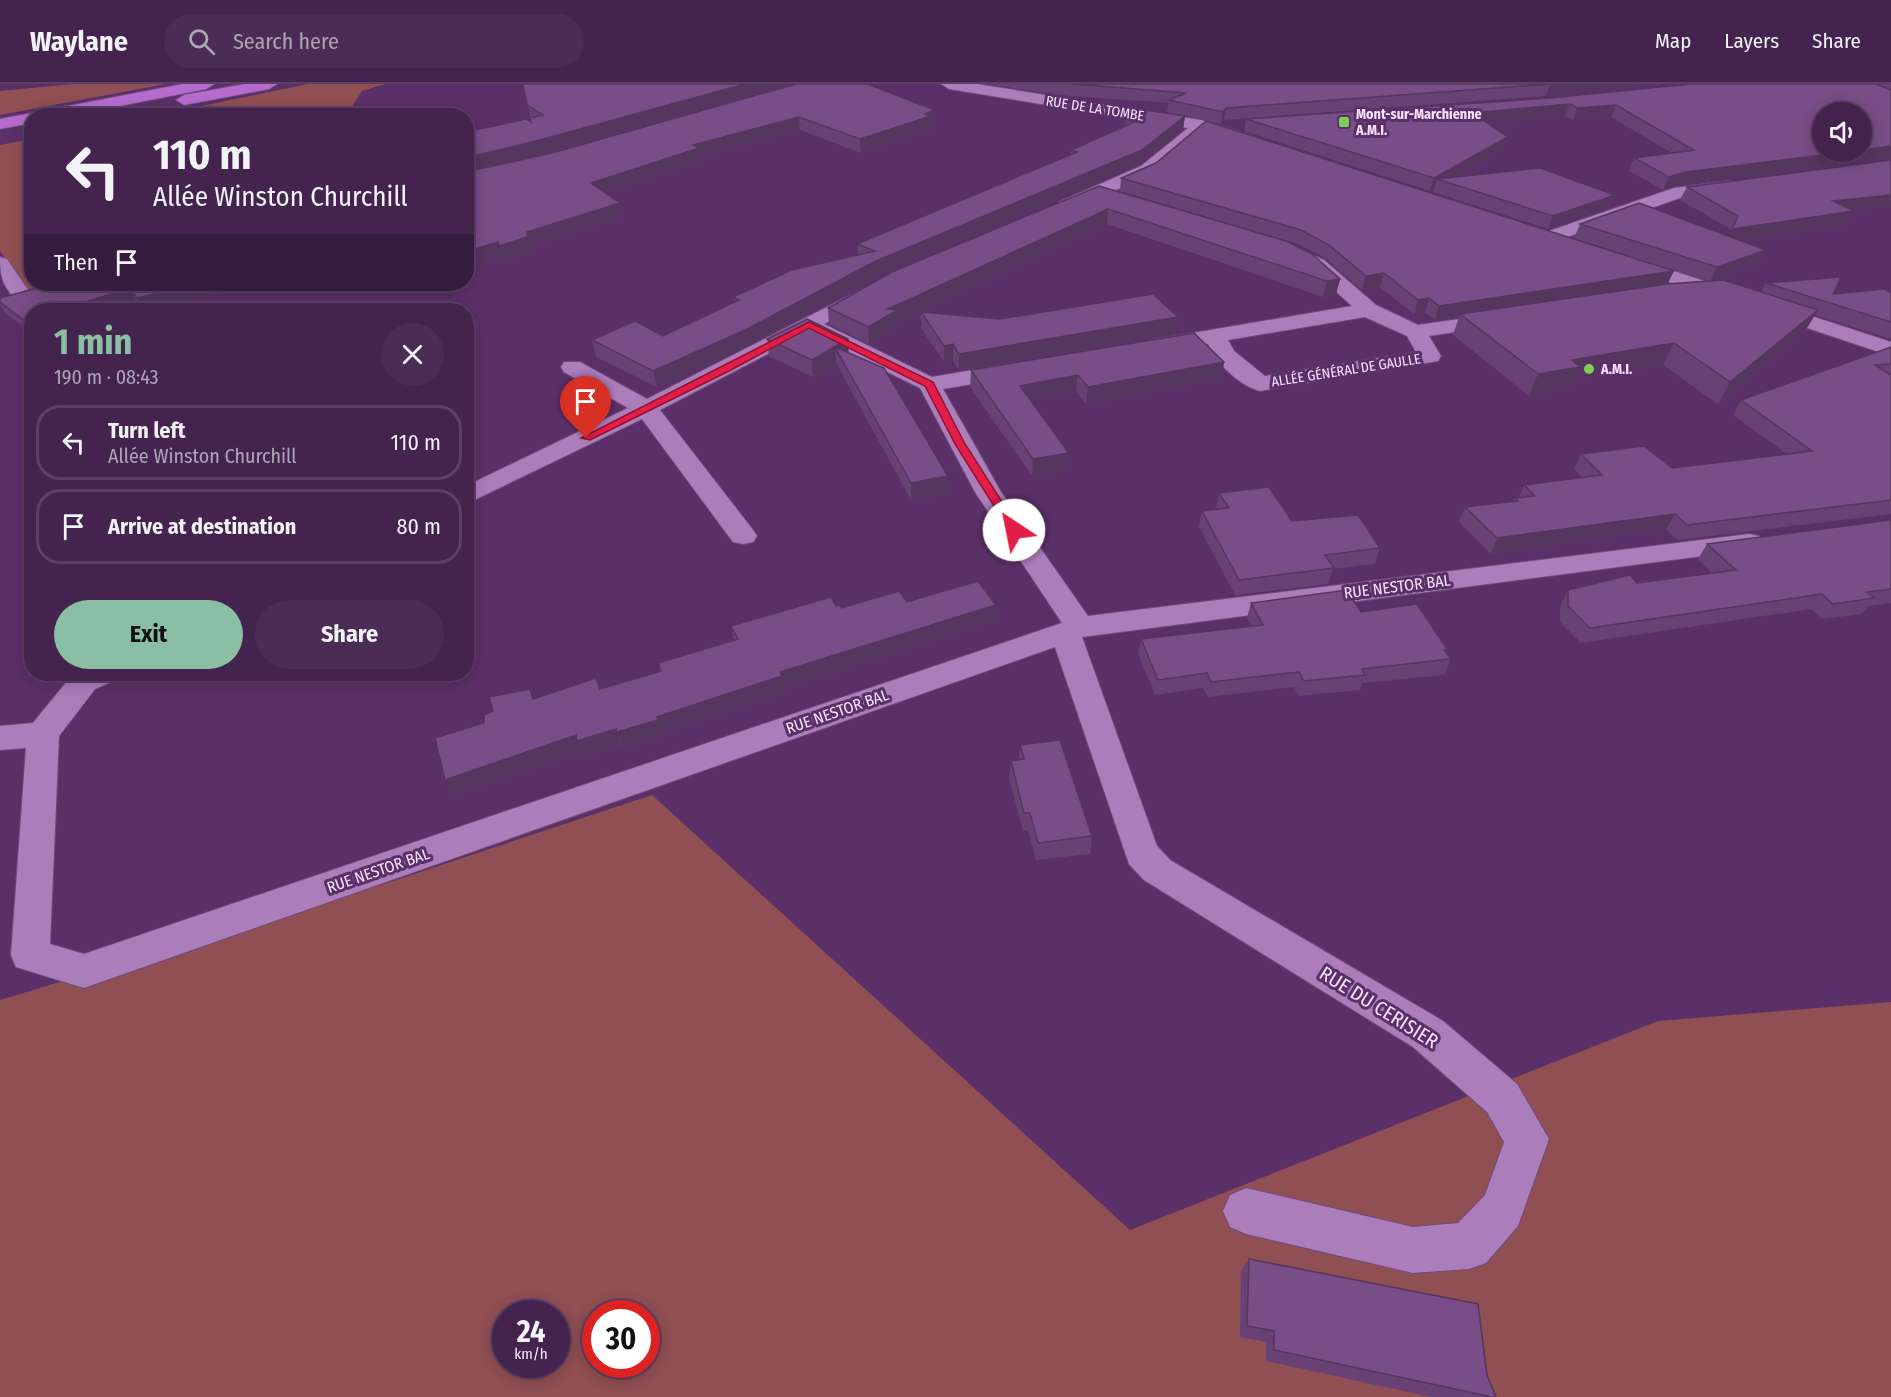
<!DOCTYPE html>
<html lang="en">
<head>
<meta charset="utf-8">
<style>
  body { margin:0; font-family:"Fira Sans Condensed",sans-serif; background:#4b2c55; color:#f1f3f6; height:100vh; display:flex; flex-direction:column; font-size:22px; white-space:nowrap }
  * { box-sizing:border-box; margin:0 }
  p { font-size:20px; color:#afa4b6 }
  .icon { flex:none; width:33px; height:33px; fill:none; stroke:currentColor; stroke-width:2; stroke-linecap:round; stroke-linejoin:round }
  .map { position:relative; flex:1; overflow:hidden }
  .sheet { position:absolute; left:24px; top:219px; width:450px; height:378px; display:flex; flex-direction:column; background:#44244e; border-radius:24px; box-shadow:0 3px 15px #0003,0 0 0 2px #5c4166 }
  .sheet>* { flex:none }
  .banner { position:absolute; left:24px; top:24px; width:450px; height:183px; border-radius:24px; box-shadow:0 3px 15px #0003,0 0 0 2px #5c4166; background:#44244e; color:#f1f3f6; overflow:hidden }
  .tools { position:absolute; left:1812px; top:18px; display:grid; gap:12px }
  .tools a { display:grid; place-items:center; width:60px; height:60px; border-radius:50%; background:#44244e; box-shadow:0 3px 15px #0003,0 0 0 2px #5c4166; font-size:30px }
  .speed { position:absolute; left:492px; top:1216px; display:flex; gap:12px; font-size:30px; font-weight:700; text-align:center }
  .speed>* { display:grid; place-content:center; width:78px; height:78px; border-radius:50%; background:#44244e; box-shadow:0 3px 15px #0003,0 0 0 2px #5c4166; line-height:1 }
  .speed small { font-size:15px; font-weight:400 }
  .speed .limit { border:9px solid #d22; background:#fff; color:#111 }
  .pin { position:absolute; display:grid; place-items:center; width:51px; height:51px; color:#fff; margin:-62px -26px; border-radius:50% 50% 50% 0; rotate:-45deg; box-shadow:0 0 6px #0007 }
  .pin .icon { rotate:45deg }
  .me { position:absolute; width:66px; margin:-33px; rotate:326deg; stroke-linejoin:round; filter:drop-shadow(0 0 4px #0008) }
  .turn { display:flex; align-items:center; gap:21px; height:126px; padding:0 30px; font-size:27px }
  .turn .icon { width:78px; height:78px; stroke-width:2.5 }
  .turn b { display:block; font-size:42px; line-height:51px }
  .then { display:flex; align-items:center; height:57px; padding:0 30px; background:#0003; gap:12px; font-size:22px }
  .round { display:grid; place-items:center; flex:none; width:63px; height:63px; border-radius:32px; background:#4b2c55 }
  .headline { display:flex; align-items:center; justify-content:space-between; height:102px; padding:0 30px }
  h1 { font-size:36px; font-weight:700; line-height:45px; color:#8abfa5 }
  .button { display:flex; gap:12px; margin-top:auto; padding:12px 30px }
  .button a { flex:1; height:69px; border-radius:36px; background:#8abfa5; color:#111; font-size:24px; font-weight:700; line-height:69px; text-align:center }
  .button a+a { background:#4b2c55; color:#f1f3f6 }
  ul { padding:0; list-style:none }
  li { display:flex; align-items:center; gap:18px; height:75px; margin:0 12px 9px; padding:0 18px; border:3px solid #5c4166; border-radius:24px }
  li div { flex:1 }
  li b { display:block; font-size:22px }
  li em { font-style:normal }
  header { display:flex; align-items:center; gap:36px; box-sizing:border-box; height:84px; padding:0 30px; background:#44244e; border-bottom:2px solid #5c4166 }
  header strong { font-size:28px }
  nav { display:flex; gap:33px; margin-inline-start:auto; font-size:21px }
  .search { width:420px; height:54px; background:#4b2c55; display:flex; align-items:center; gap:15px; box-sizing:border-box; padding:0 21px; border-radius:33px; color:#afa4b6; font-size:22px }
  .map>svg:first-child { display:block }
  .green { fill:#904f52; fill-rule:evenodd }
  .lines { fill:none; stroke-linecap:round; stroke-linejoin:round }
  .street-casing { stroke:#6f4b7a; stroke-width:2 }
  .highway-casing { stroke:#6f4b7a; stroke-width:2 }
  .street { fill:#ab7dbb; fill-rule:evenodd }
  .highway { fill:#b66cce; fill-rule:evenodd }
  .wall { fill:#684274 }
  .shaded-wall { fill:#55365e }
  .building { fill:#794d87; stroke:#55365e; stroke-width:1.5 }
  .route { fill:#e11d48; stroke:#92132f; stroke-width:1.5 }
  .poi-dot { fill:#7ad156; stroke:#5b3068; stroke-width:2 }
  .labels { text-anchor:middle; stroke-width:6; stroke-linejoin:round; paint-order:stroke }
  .far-street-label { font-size:14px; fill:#f7e3fd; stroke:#5b3068 }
  .far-poi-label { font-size:14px; font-weight:bold; fill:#f7e3fd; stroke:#5b3068; text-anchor:start }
  .street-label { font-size:16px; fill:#f7e3fd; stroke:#5b3068 }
  .near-street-label { font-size:20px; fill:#f7e3fd; stroke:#5b3068 }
</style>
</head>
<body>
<header>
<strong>Waylane</strong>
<div class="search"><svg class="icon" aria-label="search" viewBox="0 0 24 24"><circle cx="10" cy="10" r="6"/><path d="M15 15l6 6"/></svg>Search here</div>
<nav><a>Map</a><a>Layers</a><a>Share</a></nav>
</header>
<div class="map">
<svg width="1891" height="1313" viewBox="0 0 1891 1313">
  <rect width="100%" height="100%" fill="#5b3068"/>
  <path class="green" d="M73,0H166L0,31V7Z
    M308,0H385L362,7L351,24L323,32L158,31Z
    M31,55L32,200H48L28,207L0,167V61Z
    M652,711L1130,1146L1658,937L1891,918V1313H0V916L381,801ZM506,1230H556V1281H506ZM596,1230H646V1281H596Z"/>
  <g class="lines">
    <g class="street-casing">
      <path id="street" d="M941,0H977L1201,36L1251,51L1253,55L1245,60L1204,47L1153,90L1065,128L1056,122L1059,118L1141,82L1188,44L949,5Z
        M1729,97L1735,98L1738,102L1735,106L1683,113L1550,159L1540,153L1543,149L1674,104Z
        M1303,167L1324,176L1376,221L1418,241L1501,229L1509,230L1512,235L1509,240L1501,241L1429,252L1441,272L1438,277L1260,307C1240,302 1216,279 1208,260L1157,269L1149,267L1146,262L1149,257L1157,255L1352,222L1310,184L1293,173L1296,169ZM1365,233L1407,252L1416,268L1265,292L1234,267L1228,256Z
        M1628,172L1891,258V272L1621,182L1618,178L1621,174Z
        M0,173L7,175L33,213L30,217H16C3,200 0,195 0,173Z
        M866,203L873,205L876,209L873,213L824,240L932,293L1014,279L1022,281L1025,286L1022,291L1014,293L943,305L1001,408L1088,532L1749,450L1759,452L1763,458L1759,464L1749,466L1082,553L1157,762L1170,776L1443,937L1517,1000L1549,1055L1518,1142L1486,1179L1469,1185L1413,1189L1246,1150L1230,1143L1223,1127L1230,1111L1246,1104L1413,1143L1458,1139L1485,1111L1504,1058L1487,1028L1413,963L1144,796L1129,780L1055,563L84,904L16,883L11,871L26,664L0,666V642L33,639L73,590H116L111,598L95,605L59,652L50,860L84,870L1062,539L975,408L920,304L808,249L660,326L753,446L757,452L753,458L743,460L733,458L642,335L466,420V402L628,324L564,288L561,283L564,278H580L647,315Z"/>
    </g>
    <g class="highway-casing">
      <path id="highway" d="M183,0H214L206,5L69,32H32V39L0,45V35Z
        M245,0H277L269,5L184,21L176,16L184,11Z"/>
    </g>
    <use href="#street" class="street"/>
    <use href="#highway" class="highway"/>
  </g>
  <path class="wall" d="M523,0H792L543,70L512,77L552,69L796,0L935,39L931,41V45L861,69L800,46L700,73L701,77L606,109L622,133L531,162V168L504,177L502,173L466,184V48L531,38Z
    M989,0H1663L1546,12L1224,36L1221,40L1185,32L1183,45L1140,80L877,192L747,262L657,303L596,273L592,256L663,252L734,218L733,213L858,171L857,160L1071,71V66L1125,42L1126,34L1181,31L1167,28L1169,19L1057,11Z
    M1691,0H1891V74L1680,101L1663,106L1629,87L1634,74L1672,69L1611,33L1573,36L1565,32L1488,39L1504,65L1454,93L1615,111L1609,124L1548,145L1433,108L1434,105L1430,107L1244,47L1246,35L1550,14Z
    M1121,94L1668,200L1709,197L1574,154L1580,140L1729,152L1732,146L1680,116L1687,103L1853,127L1846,141L1741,156L1766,166L1759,180L1712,197L1761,208L1766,199L1833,210L1891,209V255L1815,231L1805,247L1718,320L1663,281L1575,295L1571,304L1529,312L1453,251L1459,233L1435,236L1425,228L1414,230L1380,203L1362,206L1325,174L1298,160L1120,107Z
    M1099,102L1340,195L1336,210L1323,213L1107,140L899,237V242L869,260L829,240L828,224Z
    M52,200H227L229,204L225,207L150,226H144L137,218L32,226V249L5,229L0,221V214Z
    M331,200H370L339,208Z
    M921,228L1000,235L1178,233L1175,250L959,286L953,277L944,278L921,244Z
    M807,235L849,269L948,409L911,416L836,279L813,293L769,272L767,255Z
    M1891,263V430L1678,456L1666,445L1491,470L1459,438L1465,423L1513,417L1515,414L1519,413L1524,401L1583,394L1574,385L1581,370L1672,384L1787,370L1733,331L1741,316Z
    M1224,278L1221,295L1086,320L1076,308L1030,316L1067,386L1032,392L970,303L971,286Z
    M1219,409L1292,437L1380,464L1375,480L1333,485L1328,500L1235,511L1199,443L1202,427L1217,426L1216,424Z
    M1891,436V519L1868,522L1862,530L1822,535L1811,525L1581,559L1560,538V522L1568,506L1712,489L1698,475L1707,460Z
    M907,518L996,521L995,537L784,604L785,608L662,649L663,652L623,665L621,661L583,673L581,668L453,712L484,639L493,627L530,605L533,615L600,605L660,587L658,579L734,556L731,542L836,522L842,524Z
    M1251,519L1361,528L1447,565L1446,569L1451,575L1444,591L1362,599L1360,606L1299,612L1294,603L1208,613L1203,604L1155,611L1138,570L1141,555L1252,542L1247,534Z
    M1020,661L1092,752L1090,770L1036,776L1028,746L1023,747L1009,694L1011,677L1019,676Z
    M1249,1175L1487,1291L1492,1313H1431L1266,1277V1258L1240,1253L1241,1187Z"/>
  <path class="shaded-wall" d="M745,0H792L543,70L466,89V74Z
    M1550,0H1663L1546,12Z
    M1570,20L1565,32L1468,41L1472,29Z
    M1616,21L1611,33L1573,36L1577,24Z
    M1226,24L1224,36L1221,40L1223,28Z
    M935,26V39L931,41V45L861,69L860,55Z
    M1185,32L1183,45L1140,80L877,192L747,262L657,303L653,287L876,177Z
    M799,33L800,46L700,73L701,77L594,113L591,99L693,61Z
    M1508,53L1504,65L1446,98L1437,95L1434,105L1430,107L1434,94Z
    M1891,62V74L1680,101L1663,106L1669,93L1686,88L1846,68H1862V66Z
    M1615,111L1609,124L1548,145L1553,132Z
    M1891,111V123L1826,130L1833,117Z
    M620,119L622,133L531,162V168L504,177L502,173L466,184V168L498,158L527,148Z
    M1108,125L1107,140L899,237V242L869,260L868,243L888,225Z
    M1854,127L1846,141L1725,159L1732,145Z
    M1766,166L1759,180L1710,198L1717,183Z
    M1674,187L1667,201L1460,230L1459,233L1435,236L1439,222Z
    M1384,189L1380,203L1362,206L1366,192Z
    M1340,195L1336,210L1323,213L1327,197Z
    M195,200H227L229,204L225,207L150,226H144L137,214Z
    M335,200H370L339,208Z
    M130,204L137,218L110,226H61Z
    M1429,214L1425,228L1414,230L1418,216Z
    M1818,226L1805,247L1718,320L1730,298Z
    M1178,233L1175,250L959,286V270Z
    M32,236V247L26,238Z
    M848,255L849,272L835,263L836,279L813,293L812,276Z
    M1674,259L1663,281L1575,295L1571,304L1529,312L1538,290L1572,276Z
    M953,260V277L944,278V262Z
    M1224,278L1221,295L1086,320L1088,303Z
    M1078,291L1076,308L1019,319L1020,302Z
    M1069,369L1067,386L1032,392L1033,375Z
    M948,392V409L911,416V399Z
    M1675,430L1666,445L1491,470L1497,454Z
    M996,521L995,537L784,604L785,608L662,649L663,652L623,665L617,648L657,633L780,588Z
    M616,645L621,661L583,673L581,668L453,712L445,696L576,651Z"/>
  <path class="building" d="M523,0H745L540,56L466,74V48L526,35L531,38L530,34L543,31L527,21Z
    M796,0H867L935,26L925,30L931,32L860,55L799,33L693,61L699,64L591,99L620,119L527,148V153L499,162L498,158L466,168V88L552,69Z
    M1073,0H1550L1226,24L1223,28L1169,16L1187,9Z
    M1691,0H1876L1891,6V62L1862,66V28H1822V68H1846L1686,88L1669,93L1634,74L1694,66L1616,21L1577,24L1570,20L1472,29L1508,53L1434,94L1246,35L1550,14Z
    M1145,26L1185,32L1142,66L876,177L745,246L653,287L592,256L635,237L663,252L739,216L733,213L792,186L875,167L857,160L1077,68L1071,66L1137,37L1126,34Z
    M1206,37L1674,187L1439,222L1429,214L1418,216L1384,189L1366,192L1329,161L1301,146L1121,94L1156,79Z
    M1891,76V111L1833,117L1854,127L1732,145L1738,132L1687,103Z
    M1540,84L1615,111L1553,132L1437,95Z
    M1099,102L1286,157L1312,170L1340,195L1327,197L1108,125L888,225L898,226L868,243L828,224L892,188Z
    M1639,119L1766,166L1717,183L1580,140Z
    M1841,193L1833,210L1884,205L1891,209V238L1766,199Z
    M1723,196L1818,226L1730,298L1674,259L1572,276L1580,283L1538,290L1460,230L1667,200Z
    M52,200H195L137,214L130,204L61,226H32V236L26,238L0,218V214Z
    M1153,210L1178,233L959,270L953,260L944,262L921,228L1000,235Z
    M807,235L848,255L812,276L767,255Z
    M1194,249L1224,278L1088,303L1078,291L1020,302L1069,369L1033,375L971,286Z
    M835,263L884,284L948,392L911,399Z
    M1891,263V280L1875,281L1891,291V416L1687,441L1675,430L1497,454L1465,423L1518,417L1515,414L1535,412L1524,401L1602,391L1581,370L1644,362L1672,384L1812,367L1741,316Z
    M1269,403L1292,437L1358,431L1380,464L1325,471L1334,484L1239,496L1202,427L1229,424L1219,409Z
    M1891,436V505L1867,508L1874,514L1833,520L1822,510L1590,544L1568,522V506L1630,491L1637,499L1736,486L1707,460Z
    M978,497L996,521L780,588L782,592L657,633L658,636L617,648L616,645L577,657L576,651L445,696L435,654L484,639V631L493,627L489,613L530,605L533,615L596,594L600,605L661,587L658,579L738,555L731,542L831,513L836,522L839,521L842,524L899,507L907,518Z
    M1347,506L1361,528L1417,520L1447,565L1444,566L1451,575L1362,585L1365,591L1304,597L1299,588L1211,598L1207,589L1158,596L1141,555L1263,541L1251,519Z
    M1060,656L1092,752L1038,759L1030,729H1024L1011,677L1024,675L1020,661Z
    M1249,1175L1478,1220L1487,1291L1496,1313H1492L1274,1266V1247L1247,1242Z"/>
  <path class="route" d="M809,238L933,298L965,360L1020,446L1018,449L1009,446L955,360L925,302L809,244L729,287L590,356L581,354Z"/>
  <g class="poi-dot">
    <rect x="1338" y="32" width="12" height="12" rx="3"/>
    <circle cx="1589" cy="285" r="6"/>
  </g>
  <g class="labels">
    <g class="far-street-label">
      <text transform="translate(1095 24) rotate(9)" y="5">RUE DE LA TOMBE</text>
      <text transform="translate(1346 286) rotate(-9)" y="5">ALLÉE GÉNÉRAL DE GAULLE</text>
    </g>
    <g class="far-poi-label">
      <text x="1356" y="35">Mont-sur-Marchienne<tspan x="1356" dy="16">A.M.I.</tspan></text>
      <text x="1601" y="290">A.M.I.</text>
    </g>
    <g class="street-label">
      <text transform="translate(1397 502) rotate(-7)" y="6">RUE NESTOR BAL</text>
      <text transform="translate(837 627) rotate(-19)" y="6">RUE NESTOR BAL</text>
      <text transform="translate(378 786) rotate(-19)" y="6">RUE NESTOR BAL</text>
    </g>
    <g class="near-street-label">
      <text transform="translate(1379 923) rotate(32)" y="7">RUE DU CERISIER</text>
    </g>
  </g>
</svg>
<div class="tools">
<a><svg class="icon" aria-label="sound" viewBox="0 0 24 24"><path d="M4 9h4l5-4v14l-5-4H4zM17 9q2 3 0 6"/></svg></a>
</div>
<div class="speed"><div>24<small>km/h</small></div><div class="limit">30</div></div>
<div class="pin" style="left:586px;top:354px;background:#d93025"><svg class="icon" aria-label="arrive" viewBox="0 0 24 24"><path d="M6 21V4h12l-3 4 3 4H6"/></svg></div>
<svg class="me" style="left:1014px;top:446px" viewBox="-20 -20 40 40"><circle r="19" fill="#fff"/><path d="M0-13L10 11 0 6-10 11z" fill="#e11d48"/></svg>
<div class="banner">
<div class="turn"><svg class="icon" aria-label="left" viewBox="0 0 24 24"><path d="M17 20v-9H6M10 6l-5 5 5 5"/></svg><div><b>110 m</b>Allée Winston Churchill</div></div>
<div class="then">Then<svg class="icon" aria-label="arrive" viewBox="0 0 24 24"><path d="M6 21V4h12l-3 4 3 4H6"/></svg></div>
</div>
<section class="sheet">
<div class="headline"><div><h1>1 min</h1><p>190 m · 08:43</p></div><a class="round"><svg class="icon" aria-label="close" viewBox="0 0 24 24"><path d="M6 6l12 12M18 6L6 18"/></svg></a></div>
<ul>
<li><svg class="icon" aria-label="left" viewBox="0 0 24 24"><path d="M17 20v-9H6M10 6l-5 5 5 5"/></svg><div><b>Turn left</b><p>Allée Winston Churchill</p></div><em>110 m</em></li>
<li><svg class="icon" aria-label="arrive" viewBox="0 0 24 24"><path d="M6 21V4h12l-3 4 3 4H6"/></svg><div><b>Arrive at destination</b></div><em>80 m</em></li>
</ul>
<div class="button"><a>Exit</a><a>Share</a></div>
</section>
</div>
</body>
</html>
